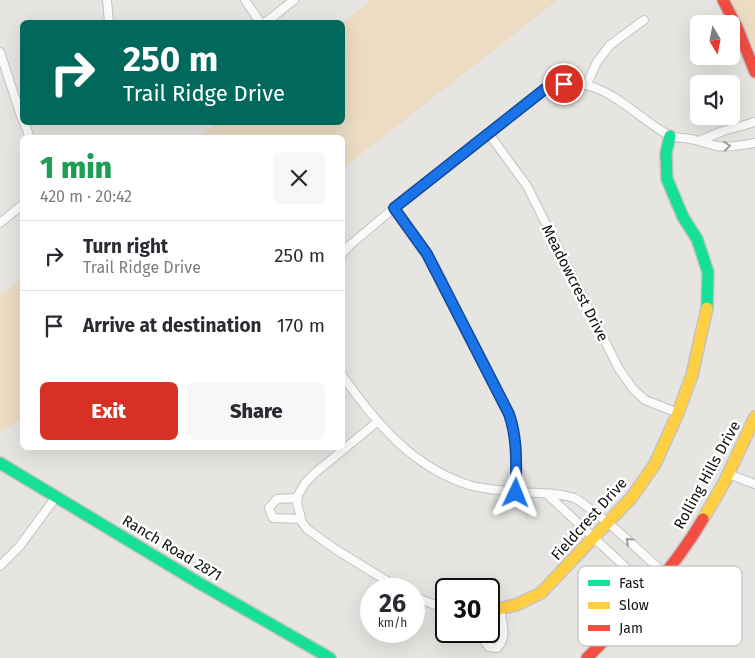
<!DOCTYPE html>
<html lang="en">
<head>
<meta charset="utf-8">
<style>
  body { margin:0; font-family:"Fira Sans",sans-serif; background:#f7f7f7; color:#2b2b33; height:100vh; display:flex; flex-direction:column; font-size:19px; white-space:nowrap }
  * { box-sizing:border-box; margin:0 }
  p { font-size:16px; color:#7c7c81 }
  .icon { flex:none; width:28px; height:28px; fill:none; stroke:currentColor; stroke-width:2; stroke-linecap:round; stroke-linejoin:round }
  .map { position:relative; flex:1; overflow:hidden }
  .drawer { position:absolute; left:20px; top:135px; width:325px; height:315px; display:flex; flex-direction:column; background:#fff; border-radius:8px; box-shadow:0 5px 20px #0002 }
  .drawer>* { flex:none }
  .guide { position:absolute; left:20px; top:20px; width:325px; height:105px; border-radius:8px; box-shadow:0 5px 20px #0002; background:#00695c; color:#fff; overflow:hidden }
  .needle { width:32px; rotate:170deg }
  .tools { position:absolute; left:690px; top:15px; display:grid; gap:10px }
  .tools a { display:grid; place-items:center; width:50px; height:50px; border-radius:8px; background:#fff; box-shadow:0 5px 20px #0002; font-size:25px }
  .speed { position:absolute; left:360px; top:578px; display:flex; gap:10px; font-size:25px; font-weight:700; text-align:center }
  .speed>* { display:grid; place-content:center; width:65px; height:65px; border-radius:50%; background:#fff; box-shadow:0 5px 20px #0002; line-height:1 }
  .speed small { font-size:12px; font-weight:400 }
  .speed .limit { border:2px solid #111; border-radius:8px; background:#fff; color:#111 }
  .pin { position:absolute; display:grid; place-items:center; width:42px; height:42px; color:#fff; margin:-21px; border:2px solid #fff; border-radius:50%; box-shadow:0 1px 5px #0007 }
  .me { position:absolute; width:55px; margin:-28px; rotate:2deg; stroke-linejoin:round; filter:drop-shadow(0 0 4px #0008) }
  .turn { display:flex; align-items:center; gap:18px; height:105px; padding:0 20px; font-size:22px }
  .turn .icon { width:65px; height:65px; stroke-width:2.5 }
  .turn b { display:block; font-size:35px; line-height:42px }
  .round { display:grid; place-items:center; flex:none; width:52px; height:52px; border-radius:8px; background:#f7f7f7 }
  .overview { display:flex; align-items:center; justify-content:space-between; height:85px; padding:0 20px }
  h1 { font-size:30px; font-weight:800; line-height:38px; color:#1e9e55 }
  .action { display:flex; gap:10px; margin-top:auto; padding:10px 20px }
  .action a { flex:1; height:58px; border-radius:8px; background:#d93025; color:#fff; font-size:20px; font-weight:800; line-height:58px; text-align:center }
  .action a+a { background:#f7f7f7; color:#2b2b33 }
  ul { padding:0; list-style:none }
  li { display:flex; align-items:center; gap:15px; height:70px; padding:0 20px; border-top:1px solid #e1e1e2 }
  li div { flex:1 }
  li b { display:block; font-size:19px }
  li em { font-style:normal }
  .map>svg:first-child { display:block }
  .green { fill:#ebdcc3 }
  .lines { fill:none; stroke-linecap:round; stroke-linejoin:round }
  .street-casing { stroke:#c4c3c0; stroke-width:10 }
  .fast-casing { stroke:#c4c3c0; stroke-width:14 }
  .slow-casing { stroke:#c4c3c0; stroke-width:14 }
  .jam-casing { stroke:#c4c3c0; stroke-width:14 }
  .street { stroke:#fbfbfb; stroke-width:8 }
  .fast { stroke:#16e098; stroke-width:11 }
  .slow { stroke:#ffcf43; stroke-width:11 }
  .jam { stroke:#f24e42; stroke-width:11 }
  .oneway { stroke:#9d9d9c }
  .route-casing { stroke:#114b97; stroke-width:12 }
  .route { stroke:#1a73e8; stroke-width:9 }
  .labels { text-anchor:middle; stroke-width:5; stroke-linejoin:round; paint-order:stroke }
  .street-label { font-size:15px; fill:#11100e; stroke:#fff }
  .key { fill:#fff; stroke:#b8b7b7; stroke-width:1 }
  .key-label { font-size:14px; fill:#11100e }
</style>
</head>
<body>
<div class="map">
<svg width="755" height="658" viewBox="0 0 755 658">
  <rect width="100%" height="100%" fill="#e7e5e2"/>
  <path class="green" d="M371,0H558L343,168L342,138L199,137L218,123L342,122L343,23Z
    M731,0H755V49Z
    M22,278V417L3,432L0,431V296Z"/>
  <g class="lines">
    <g class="street-casing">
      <path id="street" d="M107,0L109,22
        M245,0L260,22
        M266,22L294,0
        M0,52L22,119
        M587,84L597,62L610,45L644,20
        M24,122L30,138
        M489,134L527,186L619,369L633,389L645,400L678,413
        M699,141L723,131L755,122
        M394,208L427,254L509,414C518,440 517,465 516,493
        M0,223L22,205
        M342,254L350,245L394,208L545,89C597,68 628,112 668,135C674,138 684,138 691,139C700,141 708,144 717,146C728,148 744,145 755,143
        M342,375C375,422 412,467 469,485C481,489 494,489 506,491C527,494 555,491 574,498C581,501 587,507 593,511C619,530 641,553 665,574
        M377,422L315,473L305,483L298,495L297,503L302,522L307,529L335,549L400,589
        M728,474L755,484
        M548,495L651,591
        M298,498L277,499L269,508L273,518L301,519
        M0,566L19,547L56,497
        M414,597L446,609
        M482,631L483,639L489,647L497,648C508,638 502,623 500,609"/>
    </g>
    <g class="fast-casing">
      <path id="fast" d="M670,136L666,153L667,179L683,217L697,239L708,272L707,308
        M0,463L199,583L330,658"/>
    </g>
    <g class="slow-casing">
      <path id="slow" d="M703,519L724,483L755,417
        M489,611L516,605L541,593L632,497L655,464L678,413L692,375L707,308"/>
    </g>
    <g class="jam-casing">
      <path id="jam" d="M723,0L737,27L755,72
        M587,658C630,615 672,572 703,519"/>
    </g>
    <use href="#street" class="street"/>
    <use href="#fast" class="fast"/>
    <use href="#slow" class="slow"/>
    <use href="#jam" class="jam"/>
  </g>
  <defs><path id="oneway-chevron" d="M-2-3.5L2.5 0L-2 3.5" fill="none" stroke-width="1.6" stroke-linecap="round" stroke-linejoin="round" transform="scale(1.25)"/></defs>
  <g class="oneway">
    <use href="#oneway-chevron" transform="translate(727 146) rotate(-5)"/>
    <use href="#oneway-chevron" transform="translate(629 541) rotate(-138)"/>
  </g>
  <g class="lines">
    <g class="route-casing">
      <path id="route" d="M516,493C516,465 518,440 509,414L427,254L394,208L545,89L564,84"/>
    </g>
    <use href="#route" class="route"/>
  </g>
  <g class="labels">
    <g class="street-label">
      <text transform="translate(575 283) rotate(63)" y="5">Meadowcrest Drive</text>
      <text transform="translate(707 475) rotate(-61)" y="5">Rolling Hills Drive</text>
      <text transform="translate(589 519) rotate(-48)" y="5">Fieldcrest Drive</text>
      <text transform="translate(172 548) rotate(31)" y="5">Ranch Road 2871</text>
    </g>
  </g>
  <rect x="578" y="566" width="164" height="80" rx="8" class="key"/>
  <rect x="588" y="580" width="22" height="6" fill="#16e098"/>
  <rect x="588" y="602" width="22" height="7" fill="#ffcf43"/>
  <rect x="588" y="625" width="22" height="6" fill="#f24e42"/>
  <g class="key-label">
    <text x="619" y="588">Fast</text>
    <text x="619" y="610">Slow</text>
    <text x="619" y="633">Jam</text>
  </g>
</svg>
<div class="tools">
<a><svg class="needle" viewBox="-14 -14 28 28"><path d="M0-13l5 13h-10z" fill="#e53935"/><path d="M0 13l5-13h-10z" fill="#7c7c81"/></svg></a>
<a><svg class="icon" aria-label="sound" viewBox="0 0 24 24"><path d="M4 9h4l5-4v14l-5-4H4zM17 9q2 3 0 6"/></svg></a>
</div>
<div class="speed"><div>26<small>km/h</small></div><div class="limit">30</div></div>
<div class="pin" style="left:564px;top:84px;background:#d93025"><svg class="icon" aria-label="arrive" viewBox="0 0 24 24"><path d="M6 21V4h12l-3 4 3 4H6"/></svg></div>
<svg class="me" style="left:516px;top:493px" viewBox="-20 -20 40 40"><path d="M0-17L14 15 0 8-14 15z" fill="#1a73e8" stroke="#fff" stroke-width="4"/></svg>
<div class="guide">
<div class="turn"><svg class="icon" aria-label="right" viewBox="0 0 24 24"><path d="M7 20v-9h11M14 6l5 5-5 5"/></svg><div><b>250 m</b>Trail Ridge Drive</div></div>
</div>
<section class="drawer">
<div class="overview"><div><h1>1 min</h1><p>420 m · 20:42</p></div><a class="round"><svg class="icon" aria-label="close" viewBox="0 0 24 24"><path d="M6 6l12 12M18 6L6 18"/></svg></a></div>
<ul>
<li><svg class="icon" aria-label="right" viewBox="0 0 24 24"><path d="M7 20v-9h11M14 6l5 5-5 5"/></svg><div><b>Turn right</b><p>Trail Ridge Drive</p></div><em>250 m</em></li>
<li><svg class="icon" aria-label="arrive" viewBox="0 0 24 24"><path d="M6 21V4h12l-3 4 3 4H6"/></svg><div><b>Arrive at destination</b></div><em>170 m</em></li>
</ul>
<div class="action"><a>Exit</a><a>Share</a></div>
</section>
</div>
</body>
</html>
